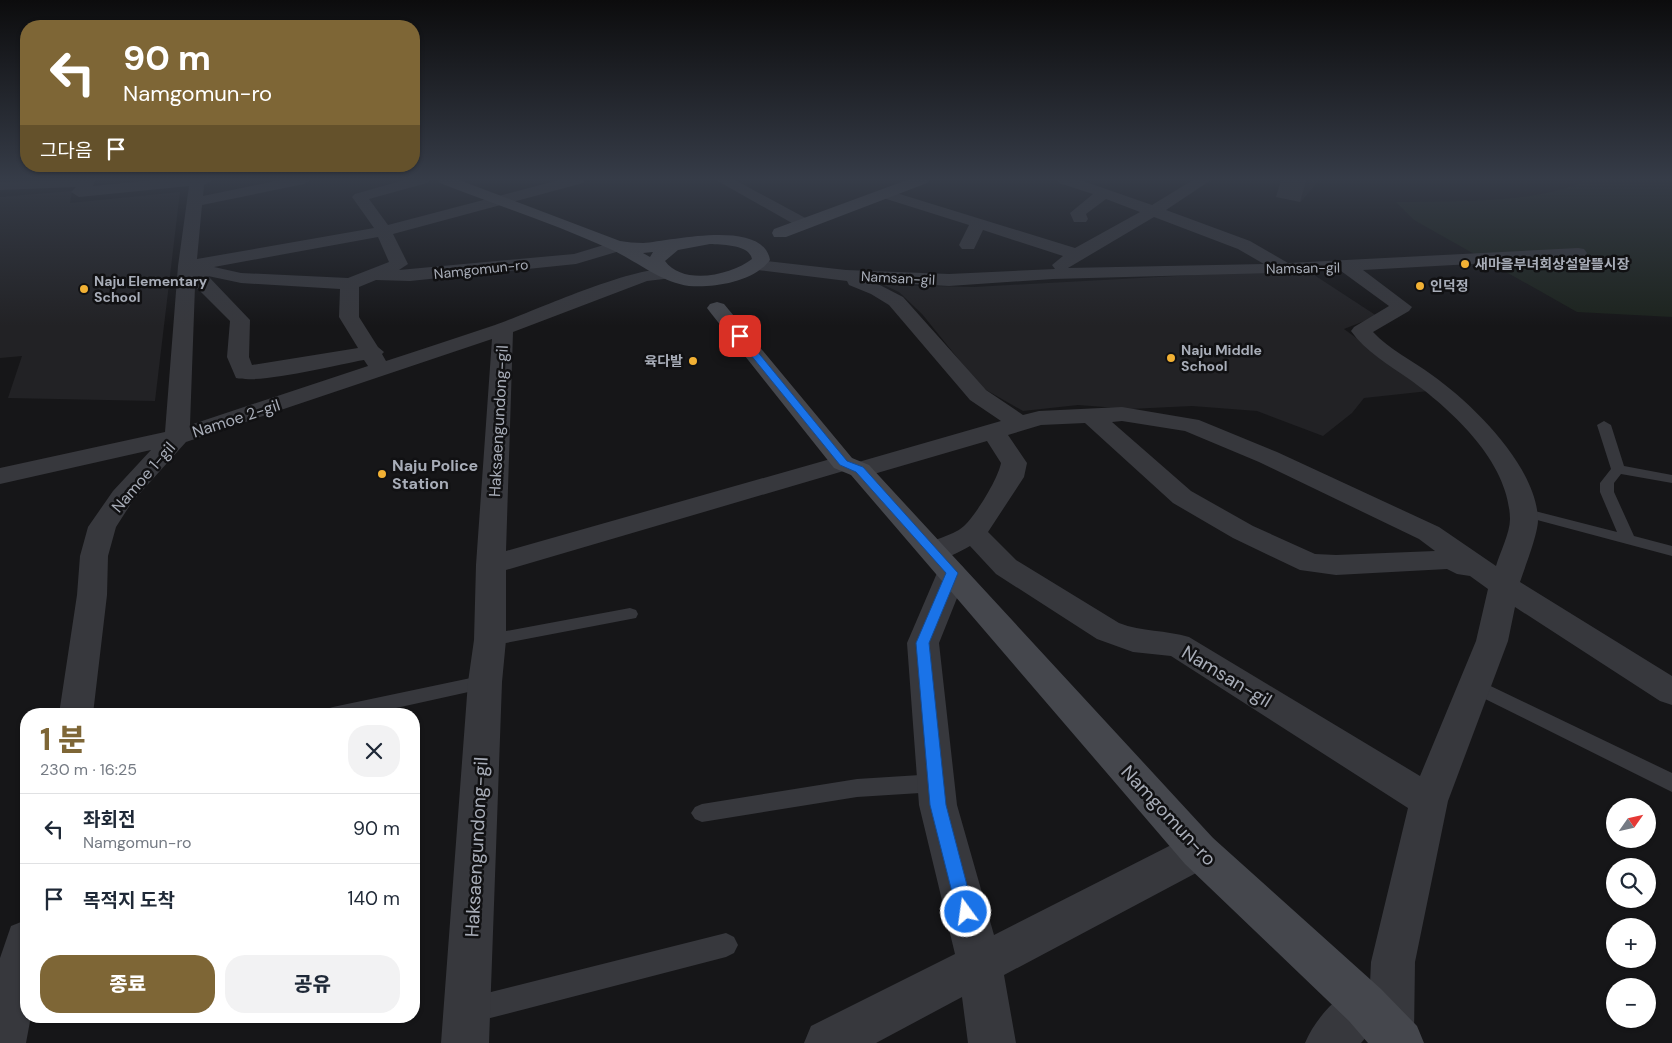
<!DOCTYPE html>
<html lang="ko">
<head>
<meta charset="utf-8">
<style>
  body { margin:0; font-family:"DM Sans","Noto Sans KR",sans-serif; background:#f2f2f3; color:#1f2937; height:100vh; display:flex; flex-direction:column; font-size:19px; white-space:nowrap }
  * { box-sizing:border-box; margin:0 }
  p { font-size:16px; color:#747a83 }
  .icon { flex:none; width:28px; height:28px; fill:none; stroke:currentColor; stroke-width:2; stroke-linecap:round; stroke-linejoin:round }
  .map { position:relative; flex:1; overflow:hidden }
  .panel { position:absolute; left:20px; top:708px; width:400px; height:315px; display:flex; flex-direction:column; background:#fff; border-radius:20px; box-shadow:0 1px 4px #0004 }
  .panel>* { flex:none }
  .guide { position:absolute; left:20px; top:20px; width:400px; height:152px; border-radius:20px; box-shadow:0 1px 4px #0004; background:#7e6636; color:#fff; overflow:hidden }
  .needle { width:32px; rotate:56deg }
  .tools { position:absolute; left:1606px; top:798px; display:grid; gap:10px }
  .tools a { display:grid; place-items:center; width:50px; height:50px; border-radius:50%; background:#fff; box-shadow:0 1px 4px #0004; font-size:25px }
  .pin { position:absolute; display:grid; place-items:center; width:42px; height:42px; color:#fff; margin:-21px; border-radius:10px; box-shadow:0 2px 8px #0006 }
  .me { position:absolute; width:55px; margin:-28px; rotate:346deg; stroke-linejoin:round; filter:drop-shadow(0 0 4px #0008) }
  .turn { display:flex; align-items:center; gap:18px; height:105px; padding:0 20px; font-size:22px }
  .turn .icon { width:65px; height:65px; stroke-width:2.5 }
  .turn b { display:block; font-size:35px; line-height:42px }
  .then { display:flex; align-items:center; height:48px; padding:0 20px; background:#0003; gap:10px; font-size:19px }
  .round { display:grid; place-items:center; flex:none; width:52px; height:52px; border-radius:20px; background:#f2f2f3 }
  .head { display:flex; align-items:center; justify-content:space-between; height:85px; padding:0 20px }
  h1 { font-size:30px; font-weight:800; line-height:38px; color:#7e6636 }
  .cta { display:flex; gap:10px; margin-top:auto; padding:10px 20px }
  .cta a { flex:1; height:58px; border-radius:20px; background:#7e6636; color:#fff; font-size:20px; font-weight:800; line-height:58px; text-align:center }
  .cta a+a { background:#f2f2f3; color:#1f2937 }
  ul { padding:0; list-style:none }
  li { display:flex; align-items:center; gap:15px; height:70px; padding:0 20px; border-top:1px solid #e0e1e3 }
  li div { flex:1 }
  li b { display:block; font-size:19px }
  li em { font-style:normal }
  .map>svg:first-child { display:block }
  .built { fill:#222225 }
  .green { fill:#1c231d }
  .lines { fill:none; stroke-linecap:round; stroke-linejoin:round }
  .lane { fill:#37383d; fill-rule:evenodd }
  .street { fill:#37383d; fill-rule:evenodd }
  .secondary { fill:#45474d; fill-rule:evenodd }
  .wall { fill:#323236 }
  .shaded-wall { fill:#212124 }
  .route { fill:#1a73e8; stroke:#114b97 }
  .poi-dot { fill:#f2b134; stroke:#111113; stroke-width:2 }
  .labels { text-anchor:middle; stroke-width:5; stroke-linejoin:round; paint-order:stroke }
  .far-poi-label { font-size:14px; font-weight:bold; fill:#a8adb8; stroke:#111113; text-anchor:start }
  .far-street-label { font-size:14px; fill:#a8adb8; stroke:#111113 }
  .street-label { font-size:16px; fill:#a8adb8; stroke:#111113 }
  .poi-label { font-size:16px; font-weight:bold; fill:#a8adb8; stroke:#111113; text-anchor:start }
  .near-street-label { font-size:19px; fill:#a8adb8; stroke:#111113 }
</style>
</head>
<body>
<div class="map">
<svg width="1672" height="1043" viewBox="0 0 1672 1043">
  <rect width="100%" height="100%" fill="#161618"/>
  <path class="built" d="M72,191L70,203L180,192L155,401L8,398L22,356L0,358V197Z
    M1305,269L1377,316L1344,329L1429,391L1364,398L1352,413L1323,436L1257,411L1192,406L1130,409L1078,405L1023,411L981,387L922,314L899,292L884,285L974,287Z"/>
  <path class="green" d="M1586,180H1672V317L1577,312L1414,220L1396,202C1449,201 1540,204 1586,180Z"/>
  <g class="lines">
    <path class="lane" d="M1604,421L1611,425L1624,466L1672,475V483L1621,474L1614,483V492L1634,536L1672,546V556L1518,515L1516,512L1523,508L1617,532L1600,492V483L1611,469L1597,425Z
      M630,608L636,610L638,614L636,618L490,646L484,644L481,640L484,636L490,634Z
      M485,675L491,677L494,682L491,687L369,714H324L326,709L333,707Z
      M1476,679L1672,773V792L1469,691L1467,686L1469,681Z
      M936,774L943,777L946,783L943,789L936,792L857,797L702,822L695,819L691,813L695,807L702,804L857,779Z
      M726,933L734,937L738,945L734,953L726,957L471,1023L462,1019L458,1010L462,1001L471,997Z"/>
    <path class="street" d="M95,180L93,186L154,180H213L204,185L203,196L280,180H311L304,184L202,205L197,259L374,228L352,197L355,194L404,180H429L427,183L369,199L388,225L559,180H585L583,183L393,234L408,264L399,270L574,254L617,241L623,242L626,246L623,250L576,264L410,281L376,280L359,287V317L378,347L384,352L382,354L386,361C423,349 459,337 495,325C532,312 640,262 672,270L675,274L672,278L647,281L513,332L506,551L834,458L843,455L852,458L855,463L1001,421L970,400L889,305L871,294L849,285L847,281L757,270L751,269L748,265L751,261L757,260L846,270L949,274L1055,269L1052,265L1063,256L983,230L974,249H962L959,245L969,225L880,197L877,194L880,191H890L1075,248L1140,212L1106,199L1086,214L1088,219L1086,222H1074L1070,213L1093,194L1059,183L1057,180H1080L1152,205L1193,180H1211L1166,210L1250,241L1288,263L1578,248L1584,249L1587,253L1584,257L1578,258L1363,270L1412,307L1409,311L1373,332C1389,349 1413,361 1432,375C1473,404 1537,467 1538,520C1538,534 1525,567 1520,582L1672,676V705L1660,701L1515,607L1508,641L1448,801L1415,962L1414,1033L1410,1043H1372L1368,1035L1361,1043H1305C1316,1017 1339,993 1365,982L1370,984L1371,962L1408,808L1171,656L1133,652L1097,639L996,574L970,546C955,554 942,563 925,558L921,552C930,537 951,538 964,526C976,515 998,479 1001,463L987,441L860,478L851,475L847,470L506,570V640L502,682L489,1043H441L468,682L474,640L476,565L492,339L186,442L132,502L116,527L108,556L107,595L93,714H59L77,595L80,556L88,527L113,491L151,450L0,484V468L165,432L178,266L189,186L79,197L71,192L76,187L0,190V182ZM1154,217L1238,249L1264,264L1068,268ZM378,237L389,262L348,278L241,273L214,267ZM1341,271L1389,306L1354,327L1351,331C1365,351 1389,365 1409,379C1452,410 1509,462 1510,519C1510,533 1500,552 1496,566L1439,527L1277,452L1199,420L1122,407L1039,411L1023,415L986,390L903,297L874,282L949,286L1053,279ZM208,276L241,283L340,289L339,317L358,348L252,365L249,357L250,320ZM195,286L230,321L227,357L236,378C262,384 335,365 364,360L368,366L190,425ZM1122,421L1185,431L1259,462L1419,539L1435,551L1336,555L1315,554L1253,526L1191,491L1112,422ZM1085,423L1173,503L1233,538L1300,570L1336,575L1447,569L1457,574L1470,576L1488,589L1476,641L1420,776L1189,637C1166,630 1142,632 1119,623L1016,560L988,532L1024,477L1027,463L1008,435L1041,425Z
      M716,180H735L811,221L813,224L805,229L799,227Z
      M952,563L962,566L967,573L939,643L957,805L994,935L1185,838L1199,833L1213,838L1219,851L1213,864L1004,975L1016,1043H968L962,997L876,1043H804L811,1026L955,954L919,805L907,643L937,573L942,566Z
      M26,920V1016H31L26,1043H0V958L11,926Z"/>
    <path class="secondary" d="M438,180H459L620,241C627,242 635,243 643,243C670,241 763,218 770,260C754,282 714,288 689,286C660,282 637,261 610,249C555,224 496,205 440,183ZM710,244C722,245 749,244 752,259C732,275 683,286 665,261L678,250ZM653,252L650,257L643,253Z
      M907,180H929L927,183L786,237H774L772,233L774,229Z
      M717,302L724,304L852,458L869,465L1213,838L1381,989L1417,1026L1424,1043H1368L1349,1021L1185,864L851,475L834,468L710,312L707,308L710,304Z"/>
  </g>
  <path class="wall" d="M1281,180H1319L1300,202L1276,197Z"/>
  <path class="shaded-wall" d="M1307,180H1319L1300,202L1306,181Z"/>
  <linearGradient id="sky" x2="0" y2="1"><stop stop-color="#0c0c0d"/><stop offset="0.55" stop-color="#363c48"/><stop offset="1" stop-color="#363c48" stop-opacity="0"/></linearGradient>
  <rect width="1672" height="326" fill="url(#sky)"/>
  <path class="route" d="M737,334H743L847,461L863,467L958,573L929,643L946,805L974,912L972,917L966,920L960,917L957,912L930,805L916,643L946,573L856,472L840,465L737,338Z"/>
  <g class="poi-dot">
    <circle cx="1465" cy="264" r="5"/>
    <circle cx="1420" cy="286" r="5"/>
    <circle cx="84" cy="289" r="5"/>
    <circle cx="1171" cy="358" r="5"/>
    <circle cx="693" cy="361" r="5"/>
    <circle cx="382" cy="474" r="5"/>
  </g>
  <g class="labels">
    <g class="far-poi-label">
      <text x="1475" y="269">새마을부녀회상설알뜰시장</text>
      <text x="94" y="286">Naju Elementary<tspan x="94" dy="16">School</tspan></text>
      <text x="1430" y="291">인덕정</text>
      <text x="1181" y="355">Naju Middle<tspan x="1181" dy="16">School</tspan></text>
      <text x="683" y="366" text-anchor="end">육다발</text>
    </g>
    <g class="far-street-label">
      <text transform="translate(1303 268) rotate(-1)" y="5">Namsan-gil</text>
      <text transform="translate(481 269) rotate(-6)" y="5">Namgomun-ro</text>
      <text transform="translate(898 278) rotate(3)" y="5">Namsan-gil</text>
    </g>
    <g class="street-label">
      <text transform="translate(236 418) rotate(-18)" y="6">Namoe 2-gil</text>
      <text transform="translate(498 421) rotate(-87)" y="6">Haksaengundong-gil</text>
      <text transform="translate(143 477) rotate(-49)" y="6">Namoe 1-gil</text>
    </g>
    <g class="poi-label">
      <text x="392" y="471">Naju Police<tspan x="392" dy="18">Station</tspan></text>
    </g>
    <g class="near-street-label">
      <text transform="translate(1227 676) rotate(31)" y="7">Namsan-gil</text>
      <text transform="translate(1169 815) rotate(47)" y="7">Namgomun-ro</text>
      <text transform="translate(476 847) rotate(-87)" y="7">Haksaengundong-gil</text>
    </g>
  </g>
</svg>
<div class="tools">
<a><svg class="needle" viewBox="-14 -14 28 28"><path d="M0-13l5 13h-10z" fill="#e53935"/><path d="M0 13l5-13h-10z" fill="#747a83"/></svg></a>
<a><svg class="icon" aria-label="search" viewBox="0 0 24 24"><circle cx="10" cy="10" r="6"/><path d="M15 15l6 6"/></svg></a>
<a>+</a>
<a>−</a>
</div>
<div class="pin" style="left:740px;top:336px;background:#d93025"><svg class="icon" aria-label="arrive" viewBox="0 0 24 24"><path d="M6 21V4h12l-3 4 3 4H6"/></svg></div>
<svg class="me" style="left:966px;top:912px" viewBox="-20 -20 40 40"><circle r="17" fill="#1a73e8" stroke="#fff" stroke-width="3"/><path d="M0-11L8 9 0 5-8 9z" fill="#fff"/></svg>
<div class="guide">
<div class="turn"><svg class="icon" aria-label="left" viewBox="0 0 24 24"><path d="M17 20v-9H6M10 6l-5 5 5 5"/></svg><div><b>90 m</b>Namgomun-ro</div></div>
<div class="then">그다음<svg class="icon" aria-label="arrive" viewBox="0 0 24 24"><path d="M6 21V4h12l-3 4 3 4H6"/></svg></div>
</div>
<section class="panel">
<div class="head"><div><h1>1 분</h1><p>230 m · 16:25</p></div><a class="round"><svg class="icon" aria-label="close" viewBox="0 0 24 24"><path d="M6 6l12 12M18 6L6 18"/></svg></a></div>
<ul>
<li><svg class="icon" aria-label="left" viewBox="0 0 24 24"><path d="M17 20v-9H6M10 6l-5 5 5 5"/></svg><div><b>좌회전</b><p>Namgomun-ro</p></div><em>90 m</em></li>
<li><svg class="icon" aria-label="arrive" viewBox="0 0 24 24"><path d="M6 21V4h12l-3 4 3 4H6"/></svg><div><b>목적지 도착</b></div><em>140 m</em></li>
</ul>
<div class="cta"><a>종료</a><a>공유</a></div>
</section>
</div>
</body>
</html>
